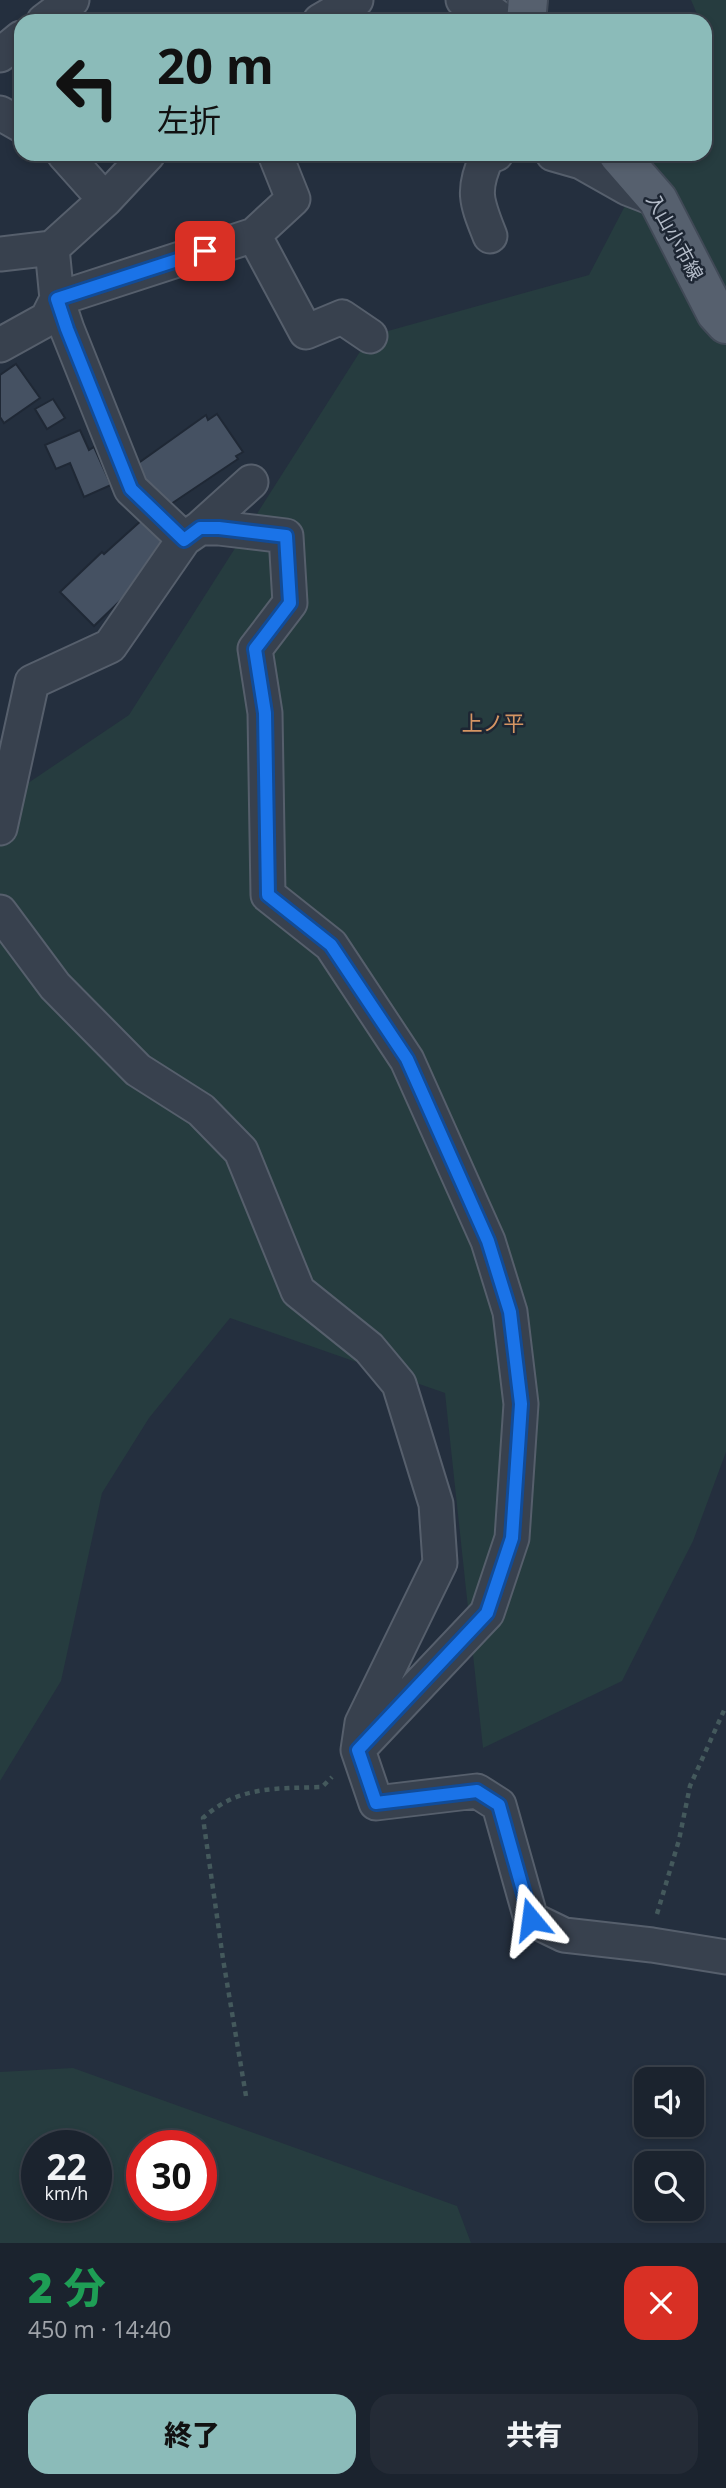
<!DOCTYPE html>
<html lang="ja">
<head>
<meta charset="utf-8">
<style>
  body { margin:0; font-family:"Open Sans","Noto Sans JP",sans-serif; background:#242b36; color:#f1f3f6; height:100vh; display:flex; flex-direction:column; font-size:26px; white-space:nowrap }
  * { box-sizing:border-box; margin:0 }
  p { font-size:23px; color:#a0a4aa }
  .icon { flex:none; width:38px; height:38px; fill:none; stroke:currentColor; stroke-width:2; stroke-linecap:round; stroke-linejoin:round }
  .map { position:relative; height:2243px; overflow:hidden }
  .panel { display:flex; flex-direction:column; background:#1b232e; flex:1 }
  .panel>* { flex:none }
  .hud { position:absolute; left:14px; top:14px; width:698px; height:147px; border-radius:21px; box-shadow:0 4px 10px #0003,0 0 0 2px #39404a; background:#8bbbb9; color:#111; overflow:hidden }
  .controls { position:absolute; left:634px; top:2067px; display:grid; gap:14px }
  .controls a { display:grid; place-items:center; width:70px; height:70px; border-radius:14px; background:#1b232e; box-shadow:0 4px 10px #0003,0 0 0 2px #39404a; font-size:35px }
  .speed { position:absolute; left:21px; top:2130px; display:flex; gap:14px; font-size:35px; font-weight:700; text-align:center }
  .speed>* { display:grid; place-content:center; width:91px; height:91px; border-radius:50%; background:#1b232e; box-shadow:0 4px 10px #0003,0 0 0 2px #39404a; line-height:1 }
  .speed small { font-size:18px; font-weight:400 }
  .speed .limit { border:10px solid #d22; background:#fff; color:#111 }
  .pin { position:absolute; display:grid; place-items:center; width:60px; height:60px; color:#fff; margin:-30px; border-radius:14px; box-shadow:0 4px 10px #0006 }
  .me { position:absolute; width:77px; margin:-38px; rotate:344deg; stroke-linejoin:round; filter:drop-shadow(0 0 5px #0008) }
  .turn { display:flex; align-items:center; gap:24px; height:147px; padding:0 28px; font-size:32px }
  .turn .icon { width:91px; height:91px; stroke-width:2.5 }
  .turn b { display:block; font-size:49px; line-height:60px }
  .round { display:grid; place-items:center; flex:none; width:74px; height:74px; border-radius:21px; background:#242b36 }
  .headline { display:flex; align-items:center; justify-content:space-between; height:119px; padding:0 28px }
  h1 { font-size:42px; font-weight:800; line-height:52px; color:#1e9e55 }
  .action { display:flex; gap:14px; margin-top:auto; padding:14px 28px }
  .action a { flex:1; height:80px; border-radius:21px; background:#8bbbb9; color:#111; font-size:28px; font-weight:800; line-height:80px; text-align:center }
  .action a+a { background:#242b36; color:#f1f3f6 }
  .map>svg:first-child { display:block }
  .green { fill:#263c3f; fill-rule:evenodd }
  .building { fill:#455162; stroke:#1f2835; stroke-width:2 }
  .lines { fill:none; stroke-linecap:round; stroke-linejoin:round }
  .minor-casing { stroke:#565f6c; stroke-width:37 }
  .major-casing { stroke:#414a57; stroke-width:42 }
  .path { stroke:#44595c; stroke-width:4.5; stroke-dasharray:5 5; stroke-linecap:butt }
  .minor { stroke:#38414e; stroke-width:33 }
  .major { stroke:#56606e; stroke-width:38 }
  .route-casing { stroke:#114b97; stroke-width:18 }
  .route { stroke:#1a73e8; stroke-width:12 }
  .labels { text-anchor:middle; stroke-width:5; stroke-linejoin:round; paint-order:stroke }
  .street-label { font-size:19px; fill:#b4bcc9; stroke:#1d2633 }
  .neighbourhood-label { font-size:21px; fill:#d59563; stroke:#1d2633 }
</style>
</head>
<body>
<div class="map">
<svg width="726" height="2243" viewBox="0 0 726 2243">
  <rect width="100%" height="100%" fill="#242f3e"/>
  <path class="green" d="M691,0H726V1452L693,1541L622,1681L483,1748L445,1393L230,1318L149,1418L102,1493L61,1681L0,1781V802L129,715L370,336L589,275L652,154H705V52L710,43L705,33V21H700Z
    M73,2068L457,2206L471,2243H0V2072ZM37,2146H96V2205H37ZM142,2146H201V2205H142Z"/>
  <path class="building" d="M16,364L40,398L4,423L0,417V375Z
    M53,399L65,418L47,429L35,409Z
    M217,414L243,452L236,456L238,459L165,508L133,467L206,415L208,420Z
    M80,430L89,450L94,447L111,485L84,497L70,463L56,469L45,445Z
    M143,519L169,546L154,568L94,626L60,592L102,552L104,554Z"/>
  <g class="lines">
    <g class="minor-casing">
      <path id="minor" d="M463,0L492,13L503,21
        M44,21L72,0
        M320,21L356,0
        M0,55L21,38
        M0,113L21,125
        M64,154L105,200
        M553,154L581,162L627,188L658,200
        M254,235L306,332L342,317L370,336
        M490,236C477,203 471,191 487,157L496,154
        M0,254L52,248
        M0,345L47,319L57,299L254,235L293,199L275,154
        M200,528L251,482
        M184,539L200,528H219L286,536L290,603L255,649L265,713L268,895L331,945L407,1060L488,1241L510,1312L521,1404L512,1538L487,1613L364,1743
        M0,828L32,682L110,646L184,539L131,489L67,329L57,299L52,248L105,200L148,154
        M0,912L55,986L138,1070L201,1110L241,1151L298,1291L369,1348L399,1384L436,1504L440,1563L362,1723L358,1750L376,1803L477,1791L499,1805L531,1919L564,1935L652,1945L726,1957"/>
    </g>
    <g class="major-casing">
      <path id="major" d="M526,21L528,0
        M618,154L658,200L716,313L726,324"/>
    </g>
    <path class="path" d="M657,1914L679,1840L690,1786L726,1706
      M246,2096L223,1959L203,1818C239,1785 277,1789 322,1787L332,1777"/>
    <use href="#minor" class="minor"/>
    <use href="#major" class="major"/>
  </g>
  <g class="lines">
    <g class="route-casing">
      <path id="route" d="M205,251L57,299L67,329L131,489L184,540L200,528H219L286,536L290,603L255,649L265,713L268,895L331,945L407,1059L488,1241L510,1312L521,1404L512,1538L487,1613L358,1750L376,1803L477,1791L499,1805L531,1919"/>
    </g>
    <use href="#route" class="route"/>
  </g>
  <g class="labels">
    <g class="street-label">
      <text transform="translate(675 237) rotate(61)" y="7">入山小市線</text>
    </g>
    <g class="neighbourhood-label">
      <text x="493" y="731">上ノ平</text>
    </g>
  </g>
</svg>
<div class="controls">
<a><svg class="icon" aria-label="sound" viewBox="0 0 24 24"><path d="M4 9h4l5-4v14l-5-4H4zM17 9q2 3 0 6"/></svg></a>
<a><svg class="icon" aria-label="search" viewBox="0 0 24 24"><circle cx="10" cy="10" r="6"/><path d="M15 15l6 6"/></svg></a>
</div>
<div class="speed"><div>22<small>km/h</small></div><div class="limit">30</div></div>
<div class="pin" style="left:205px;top:251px;background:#d93025"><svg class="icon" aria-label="arrive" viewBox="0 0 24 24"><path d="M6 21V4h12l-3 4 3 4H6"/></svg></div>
<svg class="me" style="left:531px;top:1919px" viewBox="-20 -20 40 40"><path d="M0-17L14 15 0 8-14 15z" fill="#1a73e8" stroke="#fff" stroke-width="4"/></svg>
<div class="hud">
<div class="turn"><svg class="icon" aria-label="left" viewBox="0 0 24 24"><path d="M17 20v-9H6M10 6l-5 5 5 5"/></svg><div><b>20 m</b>左折</div></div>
</div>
</div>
<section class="panel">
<div class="headline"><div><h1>2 分</h1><p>450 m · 14:40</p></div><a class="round" style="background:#d93025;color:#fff"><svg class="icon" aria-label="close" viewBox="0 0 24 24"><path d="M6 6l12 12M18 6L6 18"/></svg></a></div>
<div class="action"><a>終了</a><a>共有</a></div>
</section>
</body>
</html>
